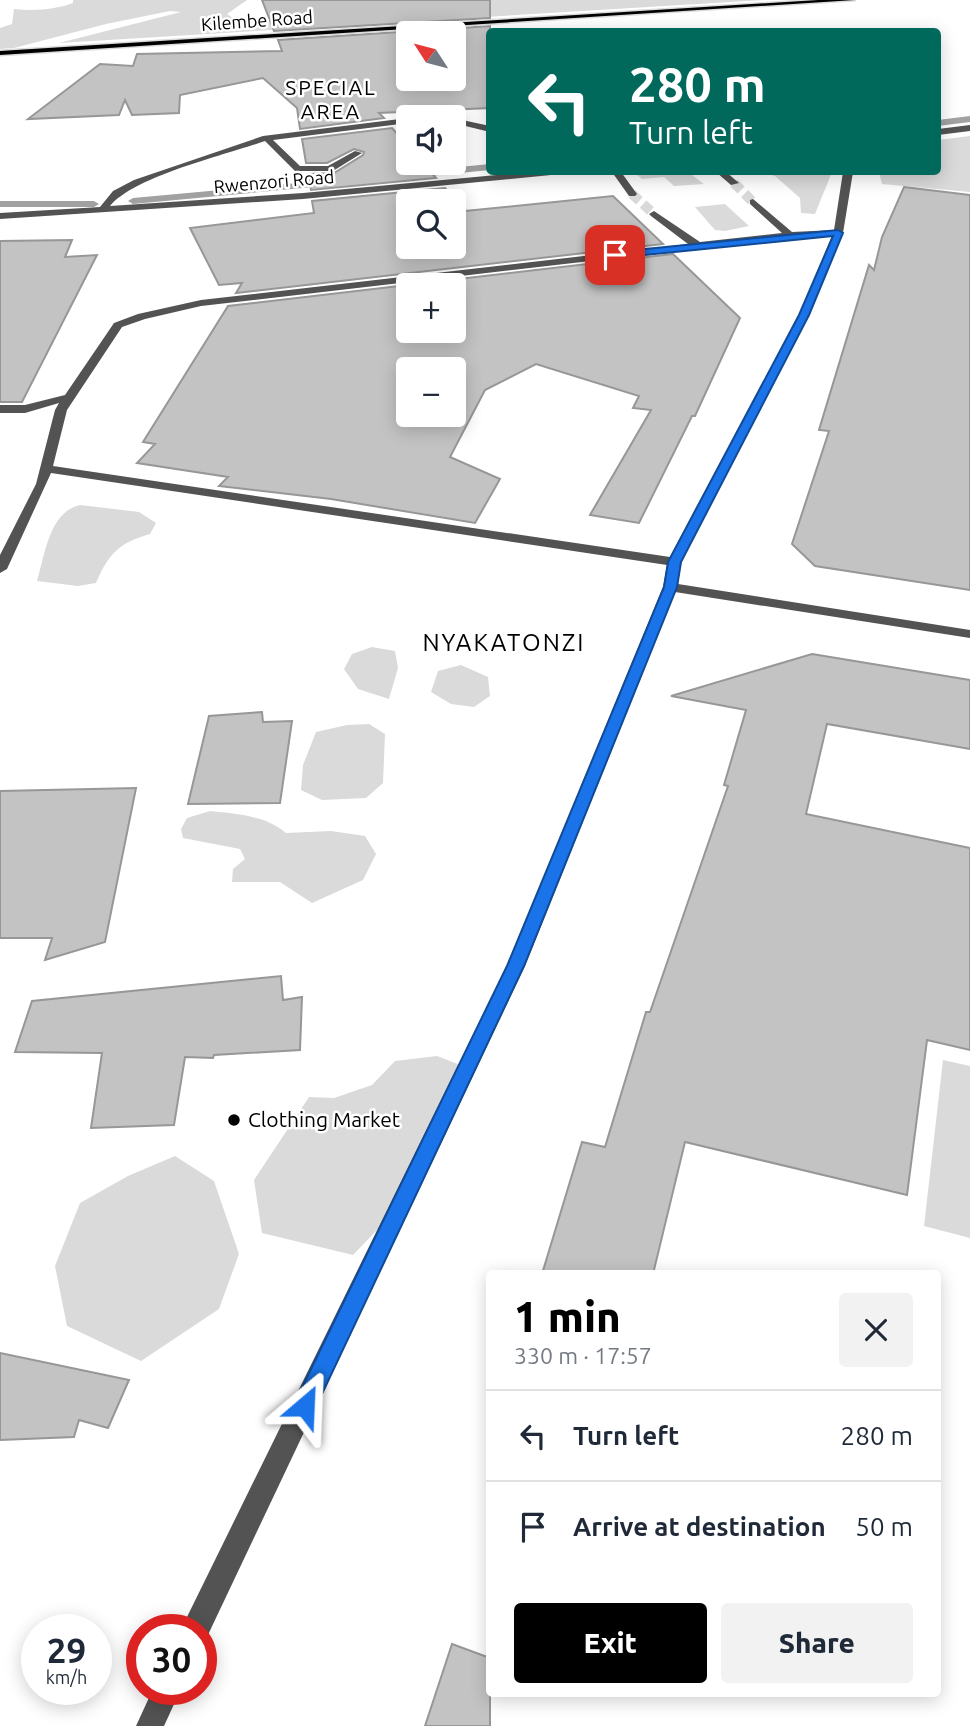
<!DOCTYPE html>
<html lang="en">
<head>
<meta charset="utf-8">
<style>
  body { margin:0; font-family:Ubuntu,sans-serif; background:#f2f2f3; color:#1f2937; height:100vh; display:flex; flex-direction:column; font-size:26px; white-space:nowrap }
  * { box-sizing:border-box; margin:0 }
  p { font-size:23px; color:#747a83 }
  .icon { flex:none; width:38px; height:38px; fill:none; stroke:currentColor; stroke-width:2; stroke-linecap:round; stroke-linejoin:round }
  .map { position:relative; flex:1; overflow:hidden }
  .details { position:absolute; left:486px; top:1270px; width:455px; height:427px; display:flex; flex-direction:column; background:#fff; border-radius:7px; box-shadow:0 4px 18px #0003 }
  .details>* { flex:none }
  .hud { position:absolute; left:486px; top:28px; width:455px; height:147px; border-radius:7px; box-shadow:0 4px 18px #0003; background:#00695c; color:#fff; overflow:hidden }
  .needle { width:46px; rotate:306deg }
  .fabs { position:absolute; left:396px; top:21px; display:grid; gap:14px }
  .fabs a { display:grid; place-items:center; width:70px; height:70px; border-radius:7px; background:#fff; box-shadow:0 4px 18px #0003; font-size:35px }
  .speed { position:absolute; left:21px; top:1614px; display:flex; gap:14px; font-size:35px; font-weight:700; text-align:center }
  .speed>* { display:grid; place-content:center; width:91px; height:91px; border-radius:50%; background:#fff; box-shadow:0 4px 18px #0003; line-height:1 }
  .speed small { font-size:18px; font-weight:400 }
  .speed .limit { border:10px solid #d22; background:#fff; color:#111 }
  .pin { position:absolute; display:grid; place-items:center; width:60px; height:60px; color:#fff; margin:-30px; border-radius:14px; box-shadow:0 4px 10px #0006 }
  .me { position:absolute; width:77px; margin:-38px; rotate:26deg; stroke-linejoin:round; filter:drop-shadow(0 0 5px #0008) }
  .turn { display:flex; align-items:center; gap:24px; height:147px; padding:0 28px; font-size:32px }
  .turn .icon { width:91px; height:91px; stroke-width:2.5 }
  .turn b { display:block; font-size:49px; line-height:60px }
  .round { display:grid; place-items:center; flex:none; width:74px; height:74px; border-radius:7px; background:#f2f2f3 }
  .head { display:flex; align-items:center; justify-content:space-between; height:119px; padding:0 28px }
  h1 { font-size:42px; font-weight:800; line-height:52px; color:#000 }
  .primary-button { display:flex; gap:14px; margin-top:auto; padding:14px 28px }
  .primary-button a { flex:1; height:80px; border-radius:7px; background:#000; color:#fff; font-size:28px; font-weight:800; line-height:80px; text-align:center }
  .primary-button a+a { background:#f2f2f3; color:#1f2937 }
  ul { padding:0; list-style:none }
  li { display:flex; align-items:center; gap:21px; height:91px; padding:0 28px; border-top:2px solid #e0e1e3 }
  li div { flex:1 }
  li b { display:block; font-size:26px }
  li em { font-style:normal }
  .map>svg:first-child { display:block }
  .green { fill:#dadada }
  .lines { fill:none; stroke-linecap:round; stroke-linejoin:round }
  .stream { fill:#a1a1a1; fill-rule:evenodd }
  .building { fill:#c3c3c3; stroke:#979797; stroke-width:2; fill-rule:evenodd }
  .minor-tunnel { stroke:#d9d9d9; stroke-width:10; stroke-dasharray:10 5; stroke-linecap:butt }
  .major-casing { stroke:#dbdbdb; stroke-width:3 }
  .minor { fill:#535353; fill-rule:evenodd }
  .major { fill:#000; fill-rule:evenodd }
  .route { fill:#1a73e8; stroke:#114b97; stroke-width:2 }
  .poi-dot { fill:#000; stroke:#fff; stroke-width:2.5 }
  .labels { text-anchor:middle; stroke-width:5; stroke-linejoin:round; paint-order:stroke }
  .far-street-label { font-size:18px; fill:#000; stroke:#fff }
  .far-quarter-label { font-size:21px; letter-spacing:2px; fill:#000; stroke:#fff }
  .poi-label { font-size:21px; fill:#000; stroke:#fff; text-anchor:start }
  .quarter-label { font-size:24px; letter-spacing:2px; fill:#000; stroke:#fff }
</style>
</head>
<body>
<div class="map">
<svg width="970" height="1726" viewBox="0 0 970 1726">
  <rect width="100%" height="100%" fill="#fff"/>
  <path class="green" d="M73,0H247L227,14L239,22L343,20L409,0H764L59,43L181,12L170,11L106,24L14,48L0,49V28L12,24L14,9C34,11 54,10 73,3Z
    M970,136V192L882,184L879,172H938V140Z
    M663,172H688L704,184L674,186L664,177L642,179L636,174Z
    M763,172H832L815,214L801,213L800,198L775,176Z
    M725,204L749,226L725,231L715,230L695,207Z
    M80,505L139,512L156,523L150,534C119,543 109,553 96,583L78,586L37,581C45,555 49,512 80,505Z
    M372,647L395,651L398,668L389,699L358,689L344,669L352,654Z
    M461,665L488,677L490,696L474,707L451,704L431,692L438,671Z
    M369,724L385,734L383,783L366,798L322,800L301,790L303,765L316,732L347,725Z
    M210,811C237,814 264,815 286,833L331,831L365,836L376,854L363,880L312,903L280,882H232L233,869L245,859L240,849L183,838L181,829L187,818Z
    M437,1056L471,1069L446,1134L398,1208L353,1255L262,1233L254,1180L309,1097L334,1098L372,1085L395,1061Z
    M943,1060L970,1066V1238L924,1226Z
    M175,1156L214,1181L239,1254L219,1309L141,1361L67,1326L55,1266L80,1203L128,1176Z"/>
  <g class="lines">
    <path class="stream" d="M970,116V122L938,126V120Z
      M490,164V170L408,178L403,175L408,172Z
      M332,180L335,181V185L133,204L128,201L133,198Z
      M0,201H94L99,204L94,207H0Z"/>
  </g>
  <path class="building" d="M262,0H490V18L274,31Z
    M490,26V108L379,113L384,118L300,129L297,108L263,78L180,95L179,113L132,115L125,100L119,115L28,119L100,64L133,66L137,54L282,51L278,40ZM408,33H453V79H408Z
    M392,128L408,146V163H423L436,178L311,190L308,174L334,173L363,155L364,152L354,149L327,163H306L302,139Z
    M904,187L970,195V590L815,566L792,544L829,431L819,430L869,265L874,270L882,237Z
    M445,188L465,211L613,196L663,244L236,293L242,283L219,285L190,228L314,213L312,201ZM408,201H453V247H408Z
    M72,240L65,257L97,255L22,402H0V241Z
    M673,254L740,318L695,416H692L639,523L590,515L651,410L633,408L639,396L536,364L485,390L450,457L500,479L475,523L331,499L219,486L228,477L137,463L155,444L143,442L228,306ZM408,285H453V331H408ZM408,369H453V415H408Z
    M812,654L970,680V749L827,724L806,814L970,848V1050L927,1040L907,1195L685,1142L653,1274H542L582,1142L605,1147L646,1012H650L728,786L724,785L746,710L671,696Z
    M262,712L263,722L292,721L280,803L188,804L209,716Z
    M136,788L105,942L45,960L52,938H0V791Z
    M281,976L283,1000L302,997L300,1050L214,1055L213,1058L185,1057L174,1125L91,1128L102,1053L15,1052L32,1001Z
    M0,1353L129,1380L108,1428L79,1420L74,1437L0,1440Z
    M452,1644L490,1658V1726H425Z"/>
  <g class="lines">
    <path class="minor-tunnel" d="M734,183L753,202
      M632,194L654,214"/>
    <g class="major-casing">
      <path id="major" d="M818,0H855L0,55V51Z"/>
    </g>
    <path class="minor" d="M408,118V123L273,140L300,166H328L355,151L362,153L333,171H295L265,141C225,155 135,176 110,206L303,193L528,172H556L551,175L303,199L0,219V213L100,207L113,191L134,180L263,136Z
      M453,118L490,126V132L453,123Z
      M970,125V131L938,135V129Z
      M612,172H621L637,194L635,196H629Z
      M716,172H726L739,183L731,185Z
      M843,172H853L843,233L809,315L681,562L678,584L970,630V638L675,592L525,966L206,1639L201,1640V1629H183L186,1619L507,966L663,587L667,565L51,473L7,569L0,573V555L36,484L55,410L59,403L25,413H0V405H25L65,395L114,323L138,314L201,300L688,244L651,216L649,214L654,211L700,242L782,233L750,204V200L753,199L792,232L834,230ZM832,236L799,315L670,557L53,466L67,410L122,327L145,319L201,306L790,238Z
      M153,1689H181L164,1726H136Z"/>
    <use href="#major" class="major"/>
  </g>
  <path class="route" d="M838,230L843,233L809,315L681,562L677,587L524,966L313,1413L305,1416L297,1413L294,1406L297,1398L507,966L664,587L668,562L799,315L833,236L615,258L611,255L615,252Z"/>
  <circle class="poi-dot" cx="234" cy="1120" r="7"/>
  <g class="labels">
    <g class="far-street-label">
      <text transform="translate(257 21) rotate(-4)" y="6">Kilembe Road</text>
      <text transform="translate(274 182) rotate(-5)" y="6">Rwenzori Road</text>
    </g>
    <g class="far-quarter-label">
      <text x="331" y="95">SPECIAL<tspan x="331" dy="24">AREA</tspan></text>
    </g>
    <g class="poi-label">
      <text x="248" y="1127">Clothing Market</text>
    </g>
    <g class="quarter-label">
      <text x="504" y="651">NYAKATONZI</text>
    </g>
  </g>
</svg>
<div class="fabs">
<a><svg class="needle" viewBox="-14 -14 28 28"><path d="M0-13l5 13h-10z" fill="#e53935"/><path d="M0 13l5-13h-10z" fill="#747a83"/></svg></a>
<a><svg class="icon" aria-label="sound" viewBox="0 0 24 24"><path d="M4 9h4l5-4v14l-5-4H4zM17 9q2 3 0 6"/></svg></a>
<a><svg class="icon" aria-label="search" viewBox="0 0 24 24"><circle cx="10" cy="10" r="6"/><path d="M15 15l6 6"/></svg></a>
<a>+</a>
<a>−</a>
</div>
<div class="speed"><div>29<small>km/h</small></div><div class="limit">30</div></div>
<div class="pin" style="left:615px;top:255px;background:#d93025"><svg class="icon" aria-label="arrive" viewBox="0 0 24 24"><path d="M6 21V4h12l-3 4 3 4H6"/></svg></div>
<svg class="me" style="left:305px;top:1406px" viewBox="-20 -20 40 40"><path d="M0-17L14 15 0 8-14 15z" fill="#1a73e8" stroke="#fff" stroke-width="4"/></svg>
<div class="hud">
<div class="turn"><svg class="icon" aria-label="left" viewBox="0 0 24 24"><path d="M17 20v-9H6M10 6l-5 5 5 5"/></svg><div><b>280 m</b>Turn left</div></div>
</div>
<section class="details">
<div class="head"><div><h1>1 min</h1><p>330 m · 17:57</p></div><a class="round"><svg class="icon" aria-label="close" viewBox="0 0 24 24"><path d="M6 6l12 12M18 6L6 18"/></svg></a></div>
<ul>
<li><svg class="icon" aria-label="left" viewBox="0 0 24 24"><path d="M17 20v-9H6M10 6l-5 5 5 5"/></svg><div><b>Turn left</b></div><em>280 m</em></li>
<li><svg class="icon" aria-label="arrive" viewBox="0 0 24 24"><path d="M6 21V4h12l-3 4 3 4H6"/></svg><div><b>Arrive at destination</b></div><em>50 m</em></li>
</ul>
<div class="primary-button"><a>Exit</a><a>Share</a></div>
</section>
</div>
</body>
</html>
